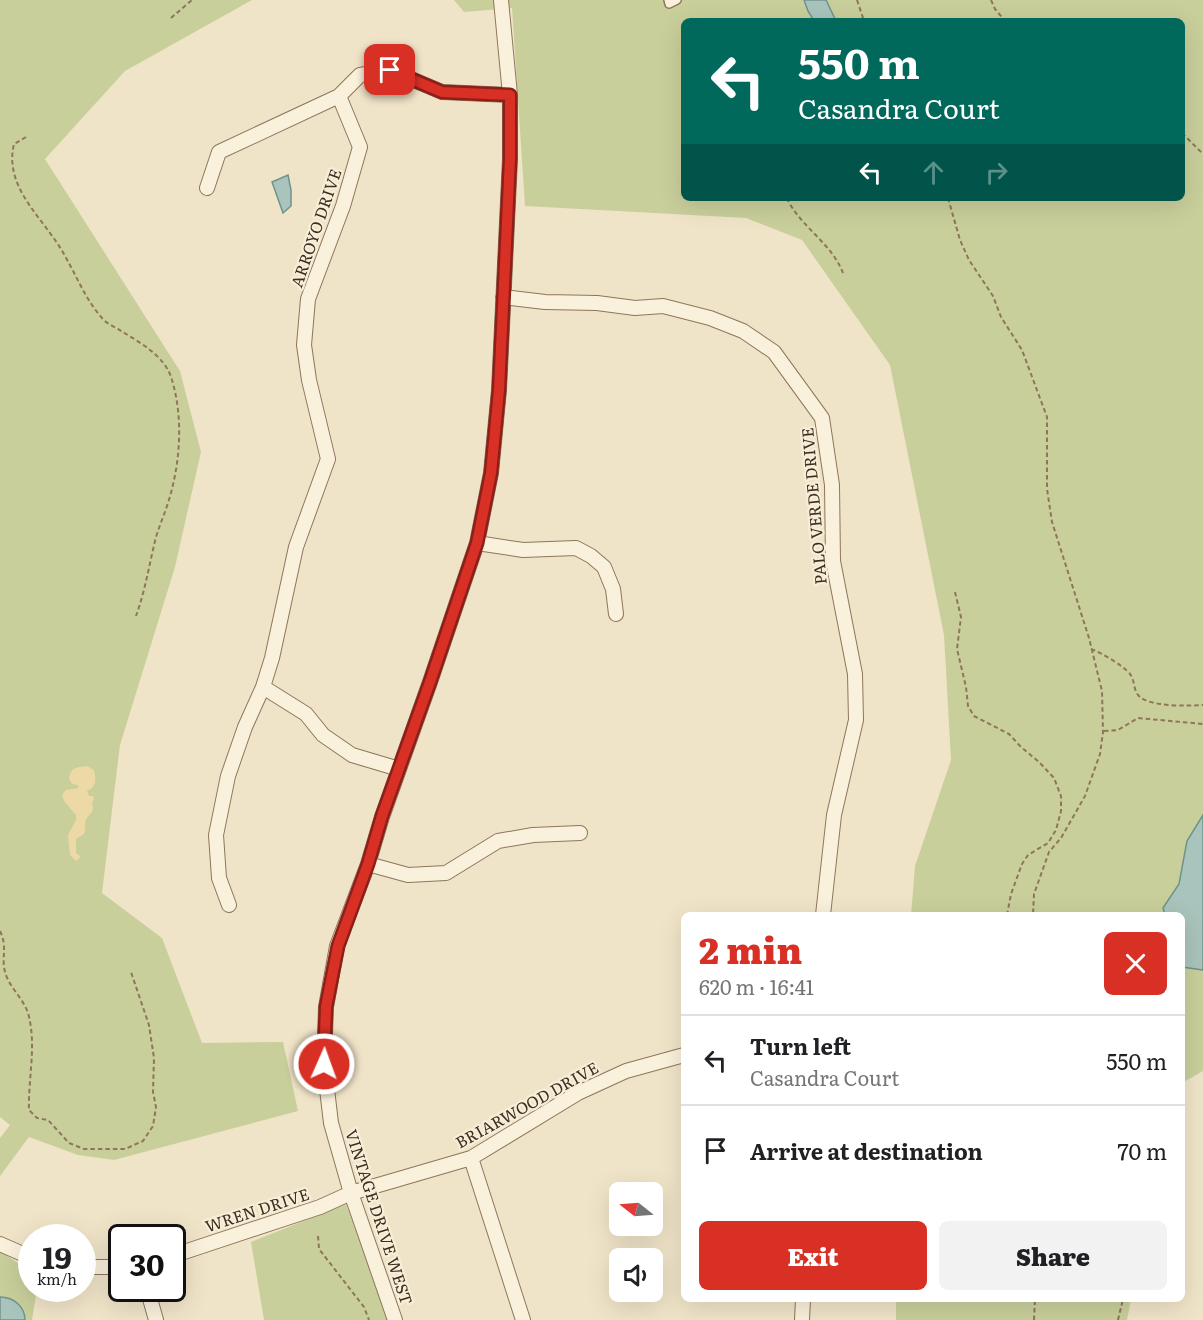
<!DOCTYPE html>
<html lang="en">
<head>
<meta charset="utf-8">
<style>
  body { margin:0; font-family:Literata,serif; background:#f2f2f2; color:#202124; height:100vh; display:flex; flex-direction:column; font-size:22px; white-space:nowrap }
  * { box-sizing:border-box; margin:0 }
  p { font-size:20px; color:#757577 }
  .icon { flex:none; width:33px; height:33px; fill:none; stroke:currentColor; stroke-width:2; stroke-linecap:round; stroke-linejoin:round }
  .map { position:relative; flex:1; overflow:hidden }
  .panel { position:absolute; left:681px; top:912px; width:504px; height:390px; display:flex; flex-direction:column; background:#fff; border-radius:9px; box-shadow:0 6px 24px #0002 }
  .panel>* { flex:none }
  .top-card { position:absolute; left:681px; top:18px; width:504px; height:183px; border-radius:9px; box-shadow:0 6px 24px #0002; background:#00695c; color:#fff; overflow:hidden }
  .needle { width:39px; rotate:287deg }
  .buttons { position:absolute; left:609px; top:1182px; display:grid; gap:12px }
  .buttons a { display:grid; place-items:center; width:54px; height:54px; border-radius:9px; background:#fff; box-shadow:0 6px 24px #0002; font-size:30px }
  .speed { position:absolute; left:18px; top:1224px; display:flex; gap:12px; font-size:30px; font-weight:700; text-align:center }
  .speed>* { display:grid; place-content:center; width:78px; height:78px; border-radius:50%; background:#fff; box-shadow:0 6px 24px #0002; line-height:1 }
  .speed small { font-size:15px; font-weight:400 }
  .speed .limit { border:3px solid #111; border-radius:9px; background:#fff; color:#111 }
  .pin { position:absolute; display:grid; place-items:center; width:51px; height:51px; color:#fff; margin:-26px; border-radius:12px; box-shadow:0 3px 9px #0006 }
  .me { position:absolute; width:66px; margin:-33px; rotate:2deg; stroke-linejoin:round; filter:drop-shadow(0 0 4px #0008) }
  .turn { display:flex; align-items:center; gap:21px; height:126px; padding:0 18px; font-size:27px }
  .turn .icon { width:78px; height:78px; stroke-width:2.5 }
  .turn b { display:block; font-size:42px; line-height:51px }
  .lanes { display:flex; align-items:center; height:57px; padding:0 18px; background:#0003; justify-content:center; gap:30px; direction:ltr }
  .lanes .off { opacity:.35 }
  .round { display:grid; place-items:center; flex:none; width:63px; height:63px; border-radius:9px; background:#f2f2f2 }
  .overview { display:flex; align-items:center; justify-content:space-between; height:102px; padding:0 18px }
  h1 { font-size:36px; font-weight:800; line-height:45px; color:#d93025 }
  .primary-button { display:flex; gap:12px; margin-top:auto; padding:12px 18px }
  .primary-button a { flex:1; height:69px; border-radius:9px; background:#d93025; color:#fff; font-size:24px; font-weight:800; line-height:69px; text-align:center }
  .primary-button a+a { background:#f2f2f2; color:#202124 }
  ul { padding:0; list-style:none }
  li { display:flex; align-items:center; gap:18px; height:90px; padding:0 18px; border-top:2px solid #e0e0e0 }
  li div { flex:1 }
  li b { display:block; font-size:22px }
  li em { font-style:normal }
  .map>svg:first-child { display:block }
  .green { fill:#c9cf9b; fill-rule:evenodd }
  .sand { fill:#ecd9a5 }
  .water { fill:#a9c4bc; stroke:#6f938a; stroke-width:1.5 }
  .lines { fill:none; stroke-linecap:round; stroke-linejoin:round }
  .lane-casing { stroke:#8d765c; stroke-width:10 }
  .street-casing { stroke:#8d765c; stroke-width:16 }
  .path { stroke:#8d765c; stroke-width:2; stroke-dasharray:4.5 3; stroke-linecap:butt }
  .lane { stroke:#faf1dc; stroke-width:7 }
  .street { stroke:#faf1dc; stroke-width:14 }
  .route-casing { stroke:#8d1f18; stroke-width:15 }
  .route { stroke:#d93025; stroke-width:10 }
  .labels { text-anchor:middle; stroke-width:4.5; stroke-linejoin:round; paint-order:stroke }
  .street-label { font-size:16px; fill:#3d2e20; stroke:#f7eed8 }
</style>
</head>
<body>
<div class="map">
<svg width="1203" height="1320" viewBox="0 0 1203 1320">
  <rect width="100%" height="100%" fill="#f0e4c8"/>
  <path class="green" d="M0,0H252L125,71L45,159L180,371L201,452L175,567L120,745L102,893L162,938L202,1043L283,1042L298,1111L114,1160L78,1155L29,1137L0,1176V1138L10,1125L0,1117Z
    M454,0H1203V1071L1182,1083V915H911L915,866L951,760L944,635L890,365L802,240L746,218L525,206L512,8L464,12ZM684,21H1182V198H684Z
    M346,1204L389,1320H264L251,1242Z
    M0,1251L31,1272L32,1288L37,1289L32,1320H0Z
    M896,1299H1131L1127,1320H896Z"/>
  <path class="sand" d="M87,766L94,770C96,779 97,787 87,791L89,796H93L94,799L92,803C95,813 90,812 86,820C84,824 86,829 84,834L76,839V853L81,857L76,861L70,855L68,835L76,820V815L64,801L62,795L66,790L78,788V785L72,784L69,779C70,768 76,767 87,766Z"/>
  <path class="water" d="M804,0H826L836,21H814L808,11Z
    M288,175L291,190V206L283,213L272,182Z
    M1203,815V970L1182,967V915H1165L1163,908L1179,884L1187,841Z
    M0,1297C13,1297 25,1306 25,1320H0Z"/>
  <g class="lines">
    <g class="lane-casing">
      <path id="lane" d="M668,0L669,4L677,0"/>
    </g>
    <g class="street-casing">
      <path id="street" d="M207,188L219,152L339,96L360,75L390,70L442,92L510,95
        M503,297L545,302L597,303L635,308L663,306L710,318L743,331L774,352L822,418L832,485L833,561L855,674L856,720L834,815L823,915
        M477,543L523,550L576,548L591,556L604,567L613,589L616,614
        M263,687L306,714L323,735L352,755L399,769
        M368,864L408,875L446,873L498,841L533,835L580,833
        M229,905L219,878L216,835L228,776L245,727L263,687L272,658L296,547L328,459L309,380L304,345L308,299L343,206L360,147L339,96
        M471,1158L523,1320
        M0,1244L32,1258
        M172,1256L320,1207L351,1193L471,1158L578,1093L626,1071L684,1055
        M82,1267H122
        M147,1288L156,1320
        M395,1320L351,1193L331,1123L324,1064L326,1007L337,946L368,864L382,817L430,682L477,543L491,473L499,390L510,159V95L501,0
        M802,1320L803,1299"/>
    </g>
    <path class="path" d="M857,0L864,21
      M991,0L995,9L1005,21
      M171,18L192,0
      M1182,133L1203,154
      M26,137L14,144C3,189 46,220 65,256C77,277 86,300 102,318C107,324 115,327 121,331C141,343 166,357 172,380C184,420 180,467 167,506C163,518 158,529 155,541C149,566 145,591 136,616
      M787,198C800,227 831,242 843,273
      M948,198L960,240L969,260L993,296L1001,317L1022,350L1047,417V489L1052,522L1089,638L1102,691L1103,732L1100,754L1085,796L1061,838L1049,852L1034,894L1033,915
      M955,592L961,617L957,649L966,687L968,706L974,716L1009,734L1021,747L1039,762L1054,778L1061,796V811L1056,830L1048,843L1028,855L1022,864L1011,894L1007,915
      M1091,649C1100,652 1124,666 1130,674C1135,680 1133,690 1139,696C1149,707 1189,706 1203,705
      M1104,731L1118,730L1138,718L1203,724
      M0,931C8,948 1,956 5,972C9,987 23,998 28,1013C37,1045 28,1078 29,1110L37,1118L48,1120L69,1143L84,1149H125L143,1141L153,1126L156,1107L153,1092L154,1058L149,1025L131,972
      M318,1236L319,1249L364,1307L369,1320
      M1034,1320L1035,1299
      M1118,1320L1123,1299"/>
    <use href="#lane" class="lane"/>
    <use href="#street" class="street"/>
  </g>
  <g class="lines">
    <g class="route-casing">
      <path id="route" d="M324,1064L326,1007L338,946L368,864L382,816L430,682L477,543L491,473L499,390L510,159V95L442,92L390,70"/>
    </g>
    <use href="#route" class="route"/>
  </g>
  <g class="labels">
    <g class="street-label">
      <text transform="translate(316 228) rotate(-71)" y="6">ARROYO DRIVE</text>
      <text transform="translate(814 506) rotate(-95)" y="6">PALO VERDE DRIVE</text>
      <text transform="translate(527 1105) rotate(-29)" y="6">BRIARWOOD DRIVE</text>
      <text transform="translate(257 1210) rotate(-18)" y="6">WREN DRIVE</text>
      <text transform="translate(379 1217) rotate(72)" y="6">VINTAGE DRIVE WEST</text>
    </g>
  </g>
</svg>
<div class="buttons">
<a><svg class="needle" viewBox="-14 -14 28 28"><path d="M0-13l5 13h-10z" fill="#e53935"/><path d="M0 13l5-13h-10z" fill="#757577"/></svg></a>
<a><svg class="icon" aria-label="sound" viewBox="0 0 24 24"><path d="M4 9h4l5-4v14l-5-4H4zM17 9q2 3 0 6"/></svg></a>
</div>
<div class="speed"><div>19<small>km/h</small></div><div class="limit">30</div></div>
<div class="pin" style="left:390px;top:70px;background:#d93025"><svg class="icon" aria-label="arrive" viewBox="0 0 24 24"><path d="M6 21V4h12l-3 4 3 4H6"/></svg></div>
<svg class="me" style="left:324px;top:1064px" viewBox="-20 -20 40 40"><circle r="17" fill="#d93025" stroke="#fff" stroke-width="3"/><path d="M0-11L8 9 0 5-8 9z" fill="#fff"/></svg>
<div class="top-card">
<div class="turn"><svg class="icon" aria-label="left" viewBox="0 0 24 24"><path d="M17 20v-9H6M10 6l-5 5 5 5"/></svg><div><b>550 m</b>Casandra Court</div></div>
<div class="lanes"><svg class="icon" aria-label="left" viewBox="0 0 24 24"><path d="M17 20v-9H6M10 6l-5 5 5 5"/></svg><svg class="icon off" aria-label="ahead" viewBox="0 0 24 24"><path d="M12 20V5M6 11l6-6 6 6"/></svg><svg class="icon off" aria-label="right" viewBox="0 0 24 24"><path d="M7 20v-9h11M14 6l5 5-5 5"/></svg></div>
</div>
<section class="panel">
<div class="overview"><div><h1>2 min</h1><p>620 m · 16:41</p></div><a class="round" style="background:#d93025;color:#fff"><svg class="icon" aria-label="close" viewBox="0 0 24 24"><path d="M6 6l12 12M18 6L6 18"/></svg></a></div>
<ul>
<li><svg class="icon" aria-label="left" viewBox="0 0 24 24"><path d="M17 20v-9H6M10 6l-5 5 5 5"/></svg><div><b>Turn left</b><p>Casandra Court</p></div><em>550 m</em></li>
<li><svg class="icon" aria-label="arrive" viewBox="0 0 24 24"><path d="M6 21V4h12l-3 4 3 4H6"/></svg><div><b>Arrive at destination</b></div><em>70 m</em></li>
</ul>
<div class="primary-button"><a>Exit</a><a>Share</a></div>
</section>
</div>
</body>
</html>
